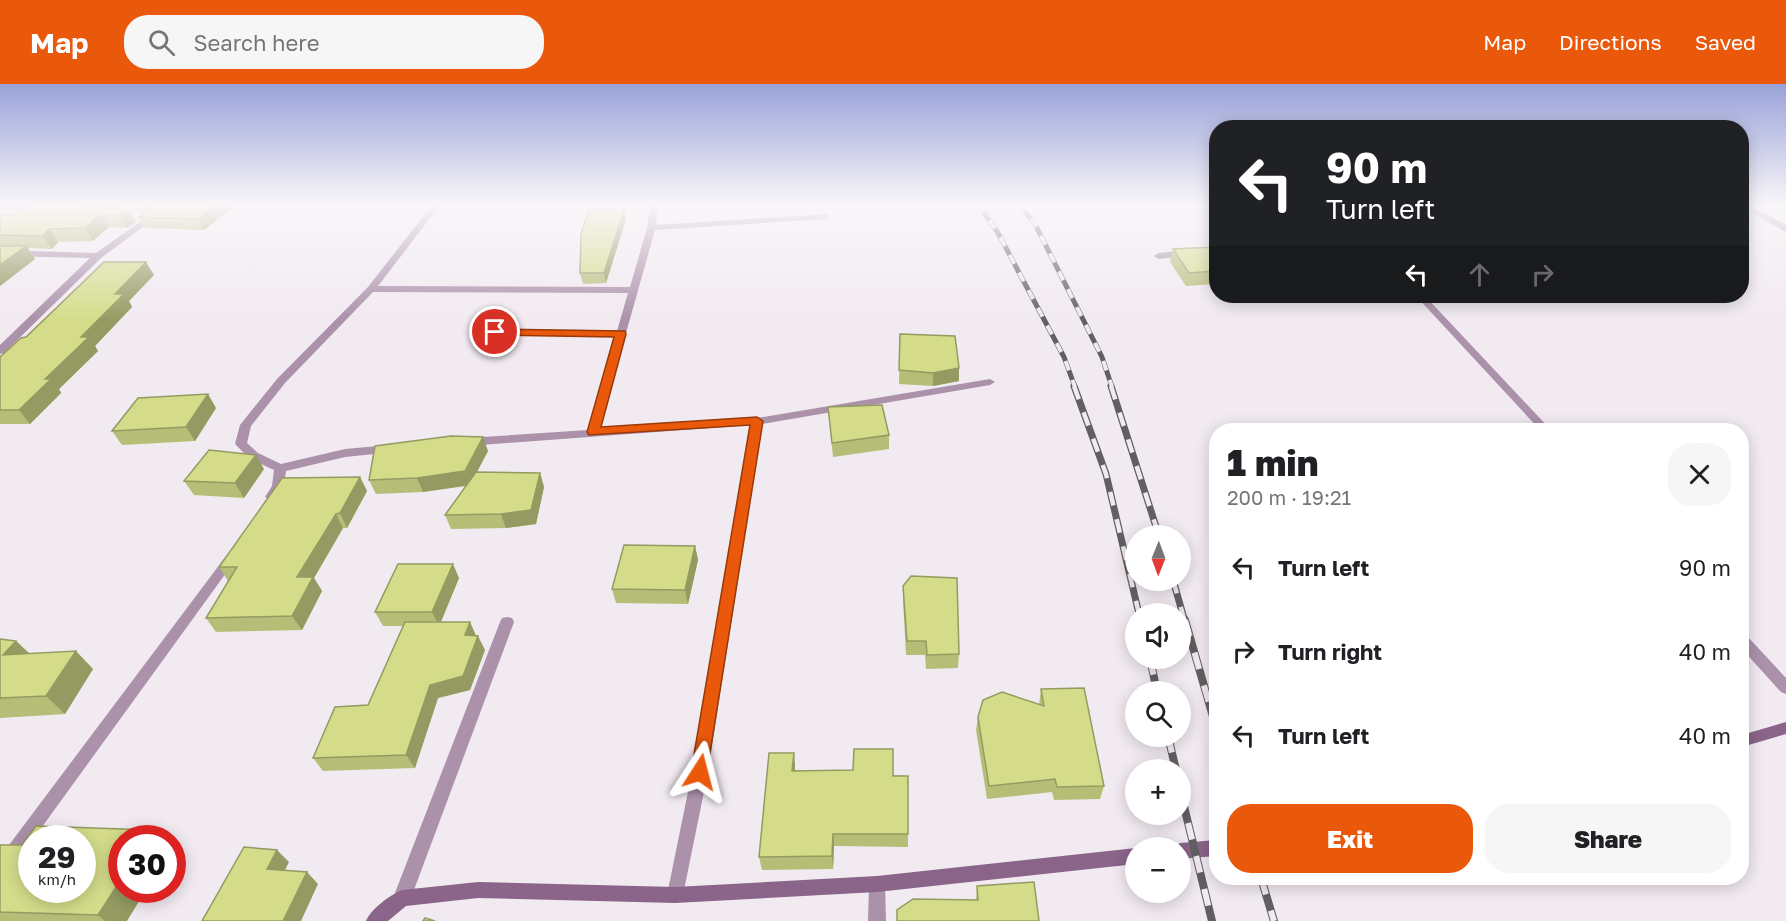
<!DOCTYPE html>
<html lang="en">
<head>
<meta charset="utf-8">
<style>
  body { margin:0; font-family:"Golos Text",sans-serif; background:#f6f6f6; color:#202124; height:100vh; display:flex; flex-direction:column; font-size:22px; white-space:nowrap }
  * { box-sizing:border-box; margin:0 }
  p { font-size:20px; color:#757577 }
  .icon { flex:none; width:33px; height:33px; fill:none; stroke:currentColor; stroke-width:2; stroke-linecap:round; stroke-linejoin:round }
  .map { position:relative; flex:1; overflow:hidden }
  .panel { position:absolute; left:1209px; top:339px; width:540px; height:462px; display:flex; flex-direction:column; background:#fff; border-radius:24px; box-shadow:0 3px 15px #0003 }
  .panel>* { flex:none }
  .guide { position:absolute; left:1209px; top:36px; width:540px; height:183px; border-radius:24px; box-shadow:0 3px 15px #0003; background:#202124; color:#fff; overflow:hidden }
  .needle { width:39px; rotate:181deg }
  .buttons { position:absolute; left:1125px; top:441px; display:grid; gap:12px }
  .buttons a { display:grid; place-items:center; width:66px; height:66px; border-radius:50%; background:#fff; box-shadow:0 3px 15px #0003; font-size:30px }
  .speed { position:absolute; left:18px; top:741px; display:flex; gap:12px; font-size:30px; font-weight:700; text-align:center }
  .speed>* { display:grid; place-content:center; width:78px; height:78px; border-radius:50%; background:#fff; box-shadow:0 3px 15px #0003; line-height:1 }
  .speed small { font-size:15px; font-weight:400 }
  .speed .limit { border:9px solid #d22; background:#fff; color:#111 }
  .pin { position:absolute; display:grid; place-items:center; width:51px; height:51px; color:#fff; margin:-26px; border:3px solid #fff; border-radius:50%; box-shadow:0 2px 6px #0007 }
  .me { position:absolute; width:66px; margin:-33px; rotate:9deg; stroke-linejoin:round; filter:drop-shadow(0 0 4px #0008) }
  .turn { display:flex; align-items:center; gap:21px; height:126px; padding:0 18px; font-size:27px }
  .turn .icon { width:78px; height:78px; stroke-width:2.5 }
  .turn b { display:block; font-size:42px; line-height:51px }
  .lanes { display:flex; align-items:center; height:57px; padding:0 18px; background:#0003; justify-content:center; gap:30px; direction:ltr }
  .lanes .off { opacity:.35 }
  .round { display:grid; place-items:center; flex:none; width:63px; height:63px; border-radius:24px; background:#f6f6f6 }
  .overview { display:flex; align-items:center; justify-content:space-between; height:102px; padding:0 18px }
  h1 { font-size:36px; font-weight:800; line-height:45px }
  .cta { display:flex; gap:12px; margin-top:auto; padding:12px 18px }
  .cta a { flex:1; height:69px; border-radius:24px; background:#ea580c; color:#fff; font-size:24px; font-weight:800; line-height:69px; text-align:center }
  .cta a+a { background:#f6f6f6; color:#202124 }
  ul { padding:0; list-style:none }
  li { display:flex; align-items:center; gap:18px; height:84px; padding:0 18px }
  li div { flex:1 }
  li b { display:block; font-size:22px }
  li em { font-style:normal }
  header { display:flex; align-items:center; gap:36px; box-sizing:border-box; height:84px; padding:0 30px; background:#ea580c; color:#fff }
  header strong { font-size:28px }
  nav { display:flex; gap:33px; margin-inline-start:auto; font-size:21px }
  .search { width:420px; height:54px; background:#f6f6f6; display:flex; align-items:center; gap:15px; box-sizing:border-box; padding:0 21px; border-radius:24px; color:#757577; font-size:22px }
  .map>svg:first-child { display:block }
  .lines { fill:none; stroke-linecap:round; stroke-linejoin:round }
  .street { fill:#ab91aa; fill-rule:evenodd }
  .secondary { fill:#8a6489; fill-rule:evenodd }
  .rail-far2-casing { stroke:#625f62; stroke-width:5 }
  .rail-far1-casing { stroke:#625f62; stroke-width:7 }
  .rail-casing { stroke:#625f62; stroke-width:8 }
  .rail-far2 { stroke:#f1eaf1; stroke-width:4; stroke-dasharray:10; stroke-linecap:butt }
  .rail-far1 { stroke:#f1eaf1; stroke-width:4.5; stroke-dasharray:14; stroke-linecap:butt }
  .rail { stroke:#f1eaf1; stroke-width:6; stroke-dasharray:17; stroke-linecap:butt }
  .wall { fill:#b6bd77 }
  .shaded-wall { fill:#949a61 }
  .building { fill:#d4dc8a; stroke:#949a61; stroke-width:1.5; fill-rule:evenodd }
  .route { fill:#ea580c; stroke:#983908; stroke-width:1.5 }
</style>
</head>
<body>
<header>
<strong>Map</strong>
<div class="search"><svg class="icon" aria-label="search" viewBox="0 0 24 24"><circle cx="10" cy="10" r="6"/><path d="M15 15l6 6"/></svg>Search here</div>
<nav><a>Map</a><a>Directions</a><a>Saved</a></nav>
</header>
<div class="map">
<svg width="1786" height="837" viewBox="0 0 1786 837">
  <rect width="100%" height="100%" fill="#f1eaf1"/>
  <g class="lines">
    <path class="street" d="M165,120H174L101,174L4,269L0,270V261L90,174L0,172V166L96,169Z
      M433,120H441L378,202L630,203L647,144L650,120H658L656,141L828,130L829,132L825,135L655,146L599,345L757,334L990,295L995,298L990,301L762,340L708,688L683,811L681,817L675,819L669,817L667,811L692,688L751,341L467,362L461,358L467,354L588,346L615,253L495,251L490,248L495,245L617,247L628,209L373,208L285,299L251,342L247,359L258,369L281,380L345,365L390,361L394,362L396,365L394,368L345,373L286,387L284,402L275,416L271,417L265,413L272,402L274,386L250,375L235,360L240,341L277,295L368,203Z
      M1742,120H1748L1786,141V148L1742,123Z
      M0,122L35,124L39,126L35,128L0,126Z
      M1216,163V169L1158,175L1154,172L1158,169Z
      M1416,212H1425L1551,346H1540Z
      M230,470L234,472L236,475L234,478L34,754H32V757L6,793L0,795V773L226,472Z
      M507,533L512,534L514,538L411,814L408,820L402,822L396,820L393,814L500,538L502,534Z
      M1742,551L1747,552L1786,594V610L1781,608L1742,565Z
      M877,792L883,794L885,800L886,837H868L869,800L871,794Z"/>
    <path class="secondary" d="M1786,638V650L1742,663V651Z
      M1216,756V772L1180,775V764H1173L1180,759Z
      M1136,764V780L877,808L675,819L478,814L406,822L388,837H366C371,825 390,811 402,806L478,798L675,803L877,792Z"/>
    <g class="rail-far2-casing">
      <path id="rail-far2" d="M978,120L998,149L1064,273L1075,303
        M1017,120L1034,138L1102,273L1112,303"/>
    </g>
    <g class="rail-far1-casing">
      <path id="rail-far1" d="M1074,302L1106,390L1139,530
        M1111,302L1159,452
        M1173,496L1185,538"/>
    </g>
    <g class="rail-casing">
      <path id="rail" d="M1185,536L1216,643
        M1150,574L1157,608
        M1168,652L1176,686
        M1180,706L1212,837
        M1261,794L1274,837"/>
    </g>
    <use href="#rail-far2" class="rail-far2"/>
    <use href="#rail-far1" class="rail-far1"/>
    <use href="#rail" class="rail"/>
  </g>
  <path class="wall" d="M30,120H237L204,146L145,144L138,133L144,128H130L136,138L127,144L109,143L93,157L58,158L52,165L28,164L35,175L0,202V130L13,131Z
    M624,125L626,135L606,199L583,200L580,189Z
    M1216,163V200L1186,202L1170,178L1173,165Z
    M154,191L129,217L132,223L95,262L98,267L59,305L61,309L30,340H0V273L26,253Z
    M900,250L959,284V297L933,302L899,300Z
    M828,323L889,351V365L833,373Z
    M216,324L195,357L122,361L112,347Z
    M488,367L477,388L540,389L544,403L536,440L506,444L451,445L445,431L466,402L423,408L376,410L369,396Z
    M264,385L244,414L194,411L184,397Z
    M360,393L367,407L347,444H343L314,494L322,507L302,546L216,548L206,534L228,497L219,483Z
    M695,462L698,476L688,520L616,519L612,505Z
    M459,494L441,538H470L476,552L485,566L470,606L438,614L415,684L323,687L313,674L368,621L403,542H383L375,528Z
    M903,502L959,570L958,584L926,585L925,571H906L903,516Z
    M0,555L16,557L29,569L93,585L65,630L0,634Z
    M1041,605L1104,702L1100,715L1054,716L1052,708L987,715L976,646L978,633L1039,621Z
    M794,669L795,686L908,692V763L834,762L833,785L762,786L759,773Z
    M0,761L127,837H0Z
    M977,802L1039,837L976,816Z"/>
  <path class="shaded-wall" d="M143,120H161L148,129Z
    M217,120H237L204,146L198,135Z
    M128,125L136,138L127,144L120,131Z
    M624,125L626,135L606,199L604,189Z
    M101,130L109,143L93,157L85,144Z
    M49,145L58,158L52,165L43,152Z
    M26,162L35,175L0,202V181Z
    M146,178L154,191L129,217L132,223L95,262L98,267L59,305L61,309L30,340L19,326L81,253L115,210Z
    M959,284V297L933,302V289Z
    M208,310L216,324L195,357L186,343Z
    M483,353L488,367L470,401L423,408L417,394Z
    M256,371L264,385L244,414L235,399Z
    M540,389L544,403L536,440L506,444L501,430Z
    M360,393L367,407L347,444L340,429Z
    M336,430L343,444L314,494L322,507L302,546L292,532L297,493Z
    M695,462L698,476L688,520L685,506Z
    M453,480L459,494L439,542L432,528Z
    M470,538L476,552L465,551Z
    M478,552L485,566L470,606L438,614L415,684L406,671L430,601Z
    M16,557L35,575L3,571Z
    M76,567L93,585L65,630L46,612Z
    M794,669L795,682L794,700L792,687Z
    M151,746L160,754H146Z
    M833,750L834,762L833,785L832,772Z
    M277,766L289,778L279,798L267,785Z
    M307,788L318,800L301,837H283Z
    M122,794V806H146L127,837H105L98,831Z"/>
  <path class="building" d="M30,120H49L128,125L120,131L101,130L85,144L49,145L43,152L0,151V130L13,131Z
    M156,120H217L198,135L138,133Z
    M624,125L604,189H580L581,150L589,126Z
    M0,162H26L0,181Z
    M1216,163V187L1189,189L1173,165Z
    M104,178H146L115,210H124L81,253H89L45,295H51L19,326H0V273L21,254L26,253Z
    M900,250L955,252L959,284L933,289L899,286Z
    M208,310L186,343L112,347L138,314Z
    M882,321L889,351L832,359L828,323Z
    M451,352L483,353L465,387L417,394L369,396L375,362Z
    M209,366L256,371L235,399L184,397Z
    M476,388L540,389L531,426L501,430L445,431Z
    M360,393L340,429L336,430L297,493H313L292,532L206,534L237,483H219L282,394Z
    M624,461L695,462L685,506L612,505Z
    M398,480H453L432,528H375Z
    M911,492L957,494L959,570L927,571L926,557H907L903,502Z
    M405,538H470L465,551L478,552L463,592L430,601L406,671L313,674L335,623L368,621Z
    M0,555L16,557L3,571L76,567L46,612L0,614Z
    M1084,604L1104,702L1057,703L1055,695L989,702L978,633L983,616L1002,608L1044,622L1041,605Z
    M854,665H893V692H908V750H833L832,772L759,773L769,669H794L792,687L853,686Z
    M36,742L151,746L146,754H122V794L98,831L0,828V761H22ZM32,754H82V806H32Z
    M244,763L277,766L267,785L307,788L283,837H202Z
    M1034,798L1039,837H897V826L913,815L978,816L977,802Z
    M425,834L435,837H423Z"/>
  <linearGradient id="sky" x2="0" y2="1"><stop stop-color="#99a2d8"/><stop offset="0.51" stop-color="#f9f6f9"/><stop offset="1" stop-color="#f9f6f9" stop-opacity="0"/></linearGradient>
  <rect width="1786" height="237" fill="url(#sky)"/>
  <path class="route" d="M495,245L625,247L626,250L601,343L757,333L763,337L706,694L700,696L694,694L691,688L750,341L589,351L587,348L614,253L491,251L490,248Z"/>
</svg>
<div class="buttons">
<a><svg class="needle" viewBox="-14 -14 28 28"><path d="M0-13l5 13h-10z" fill="#e53935"/><path d="M0 13l5-13h-10z" fill="#757577"/></svg></a>
<a><svg class="icon" aria-label="sound" viewBox="0 0 24 24"><path d="M4 9h4l5-4v14l-5-4H4zM17 9q2 3 0 6"/></svg></a>
<a><svg class="icon" aria-label="search" viewBox="0 0 24 24"><circle cx="10" cy="10" r="6"/><path d="M15 15l6 6"/></svg></a>
<a>+</a>
<a>−</a>
</div>
<div class="speed"><div>29<small>km/h</small></div><div class="limit">30</div></div>
<div class="pin" style="left:495px;top:248px;background:#d93025"><svg class="icon" aria-label="arrive" viewBox="0 0 24 24"><path d="M6 21V4h12l-3 4 3 4H6"/></svg></div>
<svg class="me" style="left:700px;top:688px" viewBox="-20 -20 40 40"><path d="M0-17L14 15 0 8-14 15z" fill="#ea580c" stroke="#fff" stroke-width="4"/></svg>
<div class="guide">
<div class="turn"><svg class="icon" aria-label="left" viewBox="0 0 24 24"><path d="M17 20v-9H6M10 6l-5 5 5 5"/></svg><div><b>90 m</b>Turn left</div></div>
<div class="lanes"><svg class="icon" aria-label="left" viewBox="0 0 24 24"><path d="M17 20v-9H6M10 6l-5 5 5 5"/></svg><svg class="icon off" aria-label="ahead" viewBox="0 0 24 24"><path d="M12 20V5M6 11l6-6 6 6"/></svg><svg class="icon off" aria-label="right" viewBox="0 0 24 24"><path d="M7 20v-9h11M14 6l5 5-5 5"/></svg></div>
</div>
<section class="panel">
<div class="overview"><div><h1>1 min</h1><p>200 m · 19:21</p></div><a class="round"><svg class="icon" aria-label="close" viewBox="0 0 24 24"><path d="M6 6l12 12M18 6L6 18"/></svg></a></div>
<ul>
<li><svg class="icon" aria-label="left" viewBox="0 0 24 24"><path d="M17 20v-9H6M10 6l-5 5 5 5"/></svg><div><b>Turn left</b></div><em>90 m</em></li>
<li><svg class="icon" aria-label="right" viewBox="0 0 24 24"><path d="M7 20v-9h11M14 6l5 5-5 5"/></svg><div><b>Turn right</b></div><em>40 m</em></li>
<li><svg class="icon" aria-label="left" viewBox="0 0 24 24"><path d="M17 20v-9H6M10 6l-5 5 5 5"/></svg><div><b>Turn left</b></div><em>40 m</em></li>
</ul>
<div class="cta"><a>Exit</a><a>Share</a></div>
</section>
</div>
</body>
</html>
